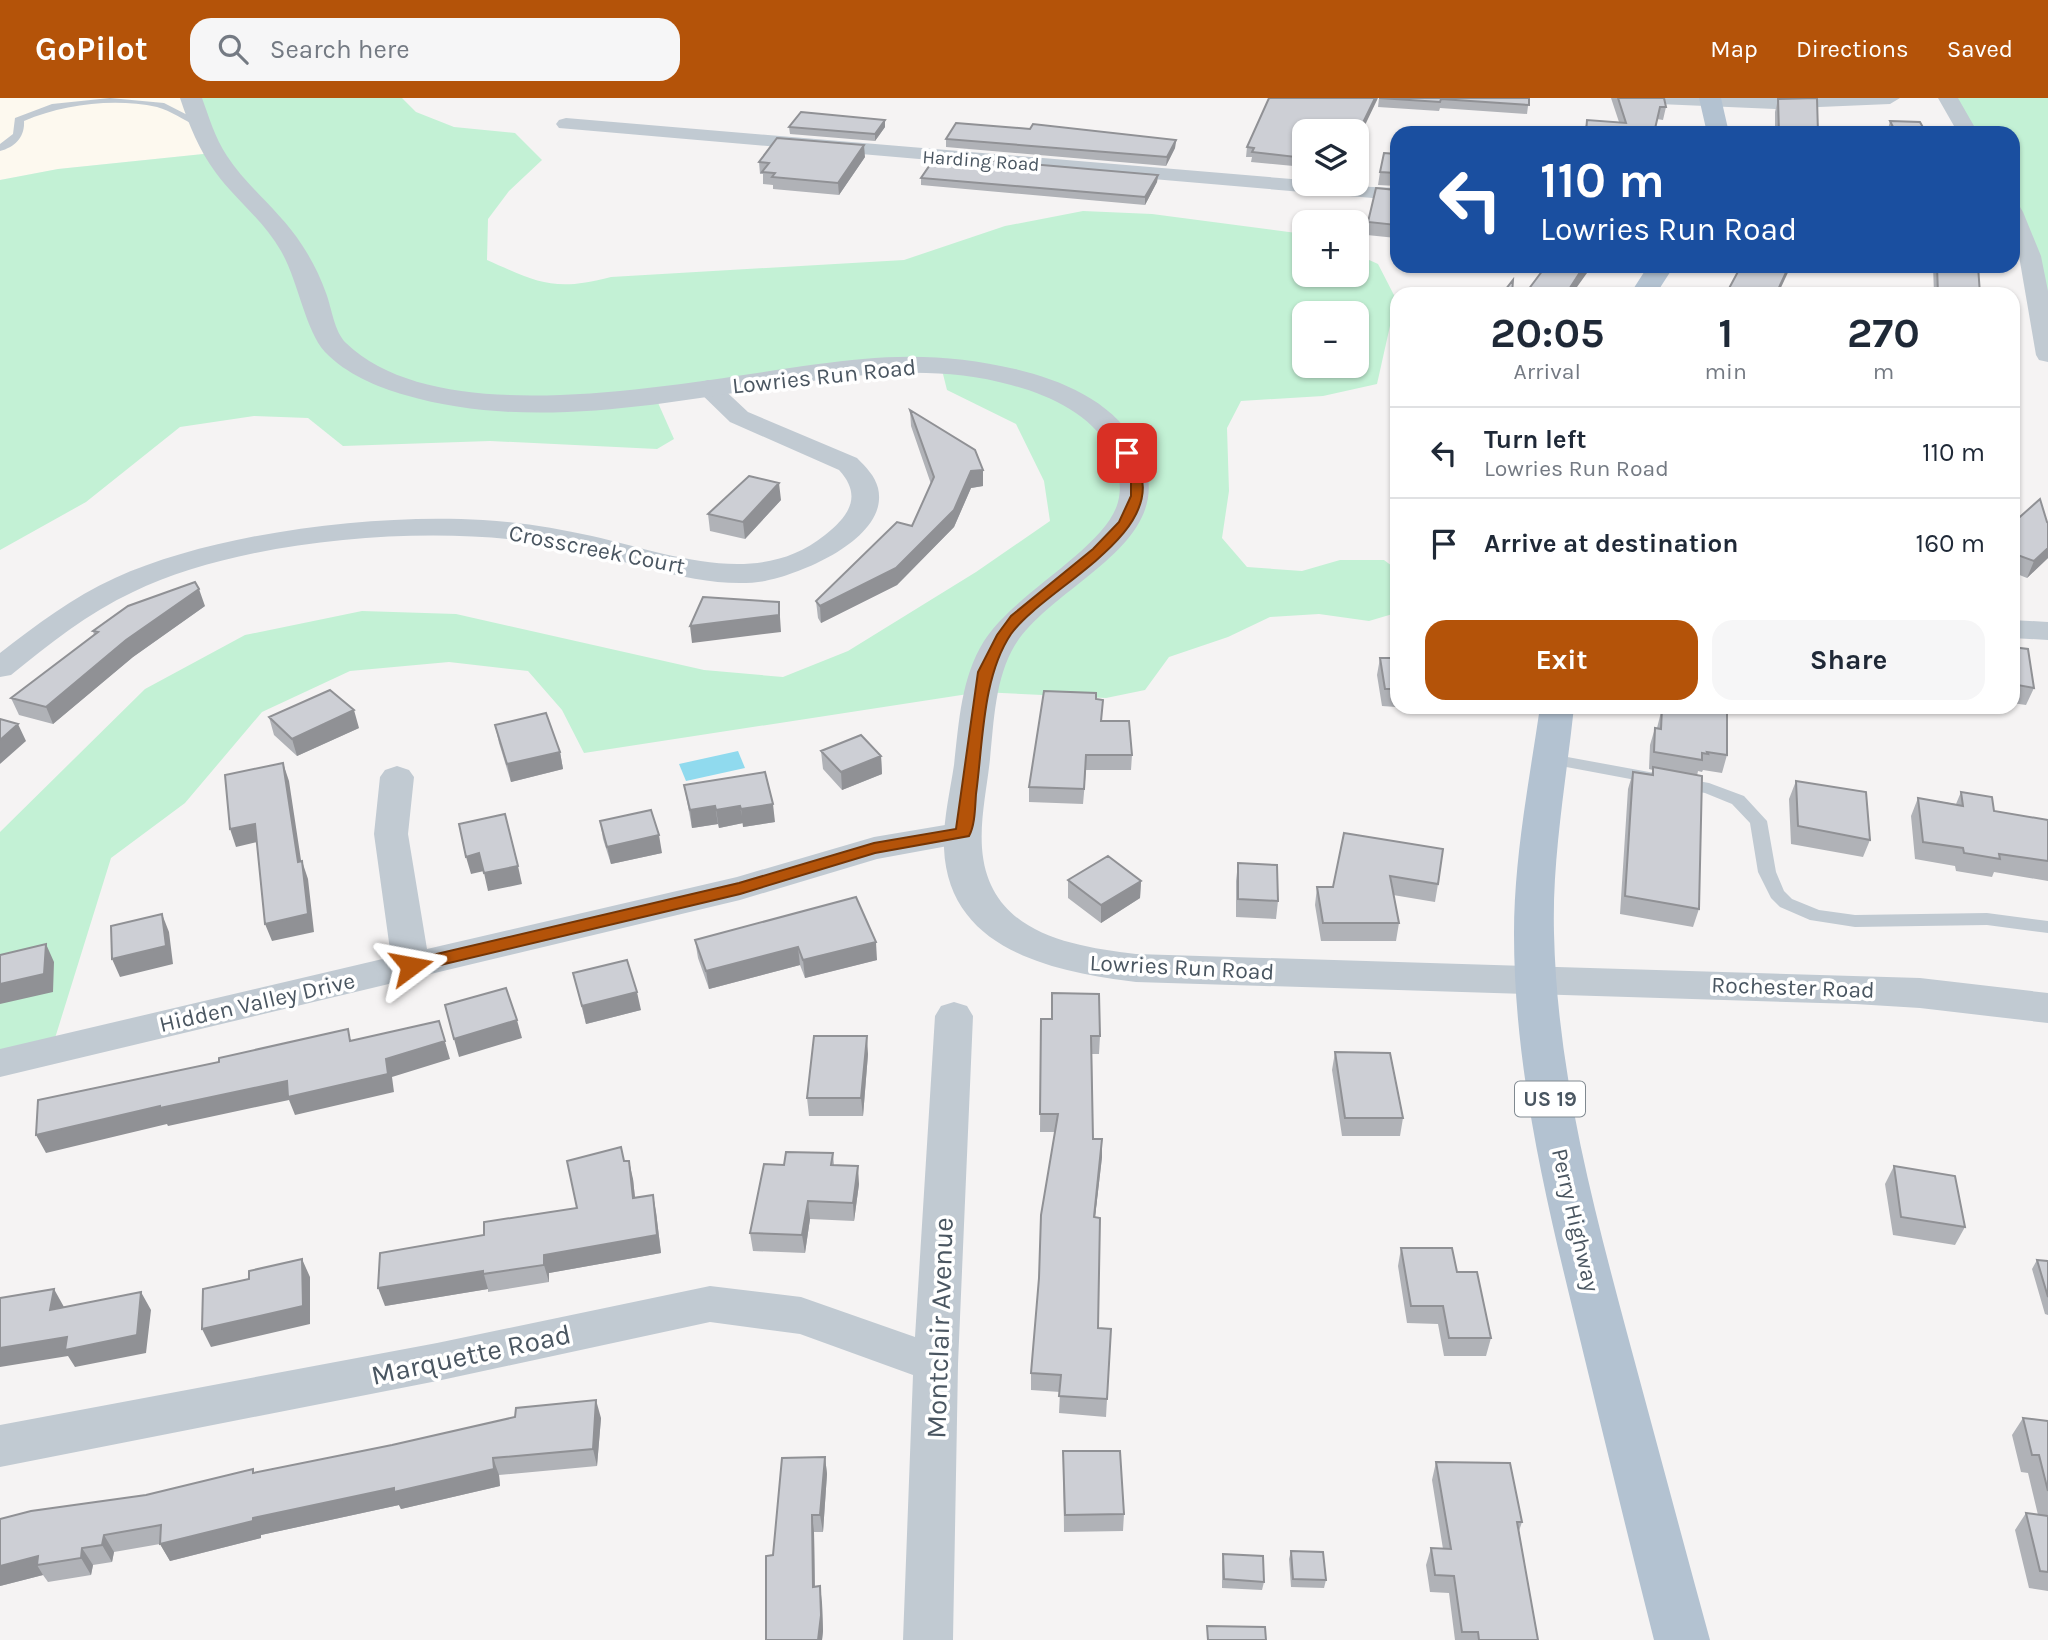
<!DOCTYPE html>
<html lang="en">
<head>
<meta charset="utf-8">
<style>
  body { margin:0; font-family:Karla,sans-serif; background:#f6f6f7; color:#1f2937; height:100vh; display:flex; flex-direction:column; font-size:26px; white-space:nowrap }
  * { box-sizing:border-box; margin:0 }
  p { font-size:23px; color:#747a83 }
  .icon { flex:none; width:38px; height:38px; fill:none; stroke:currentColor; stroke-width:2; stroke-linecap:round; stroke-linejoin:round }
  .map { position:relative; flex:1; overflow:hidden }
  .details { position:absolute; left:1390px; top:189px; width:630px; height:427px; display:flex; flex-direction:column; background:#fff; border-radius:21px; box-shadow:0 2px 5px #0004 }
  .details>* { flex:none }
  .banner { position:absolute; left:1390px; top:28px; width:630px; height:147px; border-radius:21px; box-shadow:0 2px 5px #0004; background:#1a4fa0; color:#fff; overflow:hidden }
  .buttons { position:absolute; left:1292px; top:21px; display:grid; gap:14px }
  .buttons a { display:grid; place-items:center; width:77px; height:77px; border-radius:14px; background:#fff; box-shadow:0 2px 5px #0004; font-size:35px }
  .pin { position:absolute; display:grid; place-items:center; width:60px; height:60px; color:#fff; margin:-30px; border-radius:14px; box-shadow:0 4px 10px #0006 }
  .me { position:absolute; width:77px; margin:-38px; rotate:77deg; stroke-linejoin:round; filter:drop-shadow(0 0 5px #0008) }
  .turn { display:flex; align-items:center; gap:24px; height:147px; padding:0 35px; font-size:32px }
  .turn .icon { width:91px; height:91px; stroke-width:2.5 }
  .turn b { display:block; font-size:49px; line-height:60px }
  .eta { display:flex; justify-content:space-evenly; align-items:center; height:119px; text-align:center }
  .eta b { font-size:42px; font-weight:700; line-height:49px }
  .primary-button { display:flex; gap:14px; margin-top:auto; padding:14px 35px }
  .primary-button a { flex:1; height:80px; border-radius:21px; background:#b45309; color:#fff; font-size:28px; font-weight:700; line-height:80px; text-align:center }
  .primary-button a+a { background:#f6f6f7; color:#1f2937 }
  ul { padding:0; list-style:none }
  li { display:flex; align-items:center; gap:21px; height:91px; padding:0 35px; border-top:2px solid #e0e1e3 }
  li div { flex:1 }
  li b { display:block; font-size:26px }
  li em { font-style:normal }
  header { display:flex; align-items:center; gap:42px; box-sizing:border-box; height:98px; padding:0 35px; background:#b45309; color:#fff }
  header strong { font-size:33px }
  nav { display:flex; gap:38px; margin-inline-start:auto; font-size:24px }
  .search { width:490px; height:63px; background:#f6f6f7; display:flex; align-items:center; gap:18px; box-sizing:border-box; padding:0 24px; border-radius:21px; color:#747a83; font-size:26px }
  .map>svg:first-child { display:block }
  .commercial { fill:#fdf9ef }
  .green { fill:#c3f1d5; fill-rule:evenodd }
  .water { fill:#90daee }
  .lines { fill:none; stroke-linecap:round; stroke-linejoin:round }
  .service { fill:#c1cad2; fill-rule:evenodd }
  .minor { fill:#c1cad2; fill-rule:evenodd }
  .tertiary { fill:#c1cad2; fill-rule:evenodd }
  .primary { fill:#b3c2d1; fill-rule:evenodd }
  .wall { fill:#b0b2b7 }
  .shaded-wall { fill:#909195 }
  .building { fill:#cdcfd5; stroke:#909195; stroke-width:2 }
  .route { fill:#b45309; stroke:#753606; stroke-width:2 }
  .labels { text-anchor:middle; stroke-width:7; stroke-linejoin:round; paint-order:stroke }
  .far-street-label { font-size:19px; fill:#4a5661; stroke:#fff }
  .shield { fill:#fff; stroke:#808990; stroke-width:2 }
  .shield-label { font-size:21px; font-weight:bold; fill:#4a5661 }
  .street-label { font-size:23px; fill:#4a5661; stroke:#fff }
  .near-street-label { font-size:28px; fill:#4a5661; stroke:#fff }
</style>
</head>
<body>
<header>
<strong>GoPilot</strong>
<div class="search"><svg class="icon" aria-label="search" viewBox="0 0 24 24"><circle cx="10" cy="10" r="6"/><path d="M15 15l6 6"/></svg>Search here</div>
<nav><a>Map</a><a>Directions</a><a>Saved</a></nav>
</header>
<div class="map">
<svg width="2048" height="1542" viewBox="0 0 2048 1542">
  <rect width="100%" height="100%" fill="#f5f3f3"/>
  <path class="commercial" d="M0,0H191L213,55L58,71L0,82Z"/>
  <path class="green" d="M191,0H402L416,14L454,29L515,35L542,62L509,93L488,121L487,162C539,185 554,194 611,179L904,162L1005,128L1083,113L1152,116L1304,136V177H1356V156L1378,166L1396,201L1377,286L1323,298L1241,303L1227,330L1229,393L1222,440L1247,469L1302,473L1340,462H1384L1396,471V515L1369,523L1319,516L1270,519L1228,539L1169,559L1145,592L1106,600L981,594L584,655L562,612L528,573L449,564L350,573L262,614L185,705L111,760L51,953L0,965V734L145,591L245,537L362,513L456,516L704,572L783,579L848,553L976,474L1050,423L1044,383L1016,326L947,292L941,268L655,298L674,341L657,351L490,343L343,348L308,320L254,318L180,329L86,404L0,452V82L58,71L213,55ZM1304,215H1356V268H1304Z
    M1948,0H2048V208L2013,114L2012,35H1968Z"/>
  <path class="water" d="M738,653L745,670L686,683L679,666Z"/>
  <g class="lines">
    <path class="service" d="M110,0L164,5L205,26L196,28C184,22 171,13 157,9C114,0 64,6 24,23C25,39 15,49 0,53V46L13,36L15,20L52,6Z
      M1551,656L1709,685L1744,698L1767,723L1776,774L1784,793L1792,801L1819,812L1855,817L1987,815L2048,823V835L1987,827L1855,829L1810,822L1780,809L1771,800L1758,774L1750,725L1732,706L1705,695L1545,665L1543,661L1545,657Z"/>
    <path class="minor" d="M1649,0H1900L1890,6L1775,11L1659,6Z
      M1938,0H1958L1978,35H1958Z
      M566,20L1304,82V86L1396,90V102L559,30L556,26L559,22Z
      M2012,108L2020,109L2023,114L2041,158L2048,193V264L2039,262L2036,257L2019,158L2012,143Z
      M708,282L717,285L748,314L857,360C866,369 875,378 878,390C890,440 801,476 765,483C705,494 619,459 558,448C437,425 244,440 133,494C88,515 49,546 11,577L0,579V555C36,527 73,499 115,480C214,435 374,415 483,422C520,424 556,430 592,438C668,455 757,492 825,437C849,418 863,398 839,372L730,324L695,290L699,285Z
      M2012,522L2048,524V542L2012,540Z
      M397,668L409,672L414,679L408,736L427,851L737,779L874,739L963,724L975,727L980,735L975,743L877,761L740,802L0,979V951L391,859L374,736L380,679L385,672Z
      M954,904L967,908L973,918L958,1266L953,1542H903L913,1277L800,1236L710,1224L437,1283L0,1369V1327L437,1245L710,1188L801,1199L915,1239L935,918L941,908Z"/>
    <path class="tertiary" d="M180,0H202C209,19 215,40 227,58C248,90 281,114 302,147C312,162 320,178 326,195C332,211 334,233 346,245C451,346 730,272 863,261C914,256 965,259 1015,271C1061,282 1110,302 1135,344C1192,442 1057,481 1015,547C995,580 994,623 990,661C987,690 980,720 982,750C988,834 1068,848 1136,856L1920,880L2048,895V925L1920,910L1855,906L1136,884C1053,874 948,852 944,750C943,722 950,694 954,667C959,624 961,580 984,543C1014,495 1106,450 1118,404C1123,385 1117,368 1109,351C1092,316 1046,296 1011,287C933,265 850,277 772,289C653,307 524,332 405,297C377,289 346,276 325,254C305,232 298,182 281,153C264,123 236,102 216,75C199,52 189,27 180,0Z"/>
    <path class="primary" d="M1699,0H1721L1729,35H1707Z
      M1648,168H1674L1656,196H1630Z
      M1540,609H1574C1566,684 1552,760 1554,835C1557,972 1592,1104 1627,1235C1655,1338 1682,1440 1710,1542H1654C1628,1439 1603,1336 1578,1233C1546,1102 1514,971 1514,836C1514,760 1529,684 1540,609Z"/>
  </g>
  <path class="wall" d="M1379,0H1529L1527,16L1440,10L1439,13L1378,9Z
    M1611,0H1664L1666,9L1663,22L1657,21L1654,35H1584L1587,22L1619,24Z
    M1778,1L1818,35H1775V14Z
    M1890,23L1926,35H1887Z
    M789,29H885L875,43L790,36Z
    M1304,33V69L1251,64L1252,59H1246L1247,49Z
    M946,41L1176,42L1175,50L1166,68L946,49Z
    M1396,56V88L1378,87L1380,74Z
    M865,59L839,97L773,91V87L763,86V76H760L759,64Z
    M1158,77L1157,84L1145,107L921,87V80Z
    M1396,92V140L1367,137L1368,124Z
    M1933,168H1978L1980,196H1934Z
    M910,312L983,388L971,390L954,429L897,487L821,525L818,520L816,503L912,428L931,386L911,328Z
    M781,402L745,441L710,433L708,416Z
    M2047,424L2048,425V460L2027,480L2012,474V426Z
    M205,508L133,559L53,626L19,617L11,600L94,537L93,533Z
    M2012,549L2034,590L2026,607L2012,605Z
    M1380,560H1396V609L1382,608L1377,577Z
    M1096,601L1101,623L1132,657L1131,672H1086L1083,706L1029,704V689Z
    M1410,609H1447V610Z
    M1668,609H1727V657L1722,675L1703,672L1702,674L1698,673L1697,678L1699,811L1693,829L1620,816L1628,691L1633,674L1651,676L1653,672L1649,671L1650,647L1655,630H1657L1662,610L1668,611Z
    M269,619L359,630L297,658L274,637Z
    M495,627L560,654L563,671L511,684L499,645Z
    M821,653L881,658L882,676L842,692L823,671Z
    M1796,683L1870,742L1863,759L1791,746L1789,701Z
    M684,687L775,724L743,729V725L719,730L718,726L692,730Z
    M1961,694L1994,713L2048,722V783L1994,774L1992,779L1956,773L1955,768L1915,761L1911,718L1918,700L1956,706Z
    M600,723L662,755L611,766L603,741Z
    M1344,735L1438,786L1435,804L1393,797L1399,825L1396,843H1321L1315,807L1317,789H1333Z
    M1238,765L1278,803L1276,821L1236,819V783Z
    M1068,782L1141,783L1140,800L1101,825L1068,800Z
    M856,799L877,862L805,880L800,867L709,891L698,860L695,842Z
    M573,875L641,912L586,926Z
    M1041,921L1100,938L1099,956H1092L1093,1041L1102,1059L1095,1119L1098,1230L1111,1231L1106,1319L1059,1315L1060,1294L1031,1292V1275L1039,1180L1055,1034H1040Z
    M1335,954L1403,1020L1400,1038H1342L1332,972Z
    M868,956L863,1018H809L807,1000Z
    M833,1055L834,1067L859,1086L854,1123L810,1121L805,1155L753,1153L750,1135L784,1067Z
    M624,1063L633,1081L635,1100L656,1114L661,1155L549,1175V1184L488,1194V1191L385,1208L577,1110Z
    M1894,1068L1965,1129L1955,1147L1893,1137L1885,1086Z
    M1401,1150L1457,1174L1491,1240L1486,1258H1444L1438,1226L1407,1225L1398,1168Z
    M2037,1162L2048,1163V1217L2045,1216L2032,1171Z
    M601,1320L597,1368L499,1377L500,1388L401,1411L399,1407L261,1437V1440L170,1463L160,1446L114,1454L112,1464L93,1467L91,1477L48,1484L43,1477L0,1488V1421L146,1397L255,1375Z
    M2023,1320L2048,1323V1493L2029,1490L2015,1432L2026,1415L2038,1417L2028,1375L2021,1374L2012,1337Z
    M1063,1353L1124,1416L1123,1433L1064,1434Z
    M825,1359L827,1376L823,1434H814L815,1488L822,1505L823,1533L822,1542H766L773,1457Z
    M1436,1364L1522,1424L1519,1433L1538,1542H1455L1449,1495L1430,1494L1426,1467L1431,1450L1443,1451L1432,1382Z
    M1291,1453L1326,1482L1324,1490L1291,1489L1289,1461Z
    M1223,1456L1264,1484L1262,1492L1222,1490V1464Z"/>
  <path class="shaded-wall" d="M1375,0H1378L1356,46V39Z
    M885,22V29L875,43V36Z
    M1176,42L1175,50L1166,68L1167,59Z
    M864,47L865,59L839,97L838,85Z
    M1158,77L1157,84L1145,107V99Z
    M1584,168H1592L1572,196H1566Z
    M1789,168H1791L1778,196H1776Z
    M983,372V388L971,390L954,429L897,487L821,525L820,508L896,470L971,373Z
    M779,385L781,402L745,441L743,424Z
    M2048,450V460L2027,480L2034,463Z
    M199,491L205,508L133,559L53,626L46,609L126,542Z
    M779,504L781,534L692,545L690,528Z
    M354,612L359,630L297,658L292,641Z
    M18,626L26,643L0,666V642Z
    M560,654L563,671L511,684L507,666Z
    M881,658L882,676L842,692L841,674Z
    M283,665L289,683L304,782L298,764Z
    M773,706L775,724L743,729L741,711Z
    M715,708L718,726L692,730L690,712Z
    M740,708L743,725L719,730L716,712Z
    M255,726L261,743L236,749L230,731Z
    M659,737L662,755L611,766L607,749Z
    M479,755L484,773L471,776L466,759Z
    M302,763L308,781L314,834L272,843L265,826Z
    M518,768L522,786L488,793L484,775Z
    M1141,783L1140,800L1101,825V807Z
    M162,816L169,834L173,866L120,879L112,861Z
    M876,844L877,862L805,880L803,862Z
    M46,846L54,864L53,894L0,906V886Z
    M798,849L800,867L709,891L706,873Z
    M637,894L641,912L586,926L582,908Z
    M517,922L522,940L459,959L454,941Z
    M439,923L450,961L392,979L394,994L295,1017L289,1002L168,1028L167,1026L46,1055L36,1037L160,1008L386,961Z
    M867,938L868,956L863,1018L861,1000Z
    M1102,1041V1059L1093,1137L1094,1119Z
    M629,1063L633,1081L637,1118L633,1100Z
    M858,1068L859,1086L854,1123L853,1105Z
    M653,1097L656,1114L661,1155L549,1175V1184L544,1167V1157Z
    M808,1103L810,1121L805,1155L802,1137Z
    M302,1161L310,1179V1226L211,1249L202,1231Z
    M483,1173L488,1191L385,1208L378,1190Z
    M54,1191L64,1209L50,1212Z
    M141,1194L151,1212L146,1255L75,1269L68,1258L0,1269V1250Z
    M596,1302L601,1320L597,1368L593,1351Z
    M825,1359L827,1376L823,1434L820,1417Z
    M493,1360L499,1377L500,1388L401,1411L399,1407L261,1437V1440L170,1463L160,1446L253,1420Z
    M812,1417L814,1434L815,1505L813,1489Z
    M104,1437L114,1454L112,1464L102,1447Z
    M82,1450L93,1467L91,1477L81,1460Z
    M38,1458L37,1467L43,1477L0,1488V1468Z
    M820,1488L822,1505L823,1533L822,1542H818Z"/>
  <path class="building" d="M1269,0H1375L1356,39V33H1304V60L1252,54L1254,50L1247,49Z
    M1379,0H1529V7L1441,1L1440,4Z
    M1618,0H1664L1666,9H1660L1654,35H1586L1587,22L1626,25Z
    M1817,0L1818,35H1779L1778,1Z
    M801,14L885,22L875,36L789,29Z
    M1890,23L1920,24L1926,35H1896Z
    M956,25L1030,31L1033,26L1176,42L1167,59L946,41Z
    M777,40L864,47L838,85L772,79L775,75L762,74L769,65L759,64Z
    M1384,55L1396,56V75L1380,74Z
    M936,58L1158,77L1145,99L921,80Z
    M1376,90L1396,92V127L1368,124Z
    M1546,168H1584L1566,196H1525Z
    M1741,168H1789L1776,196H1726Z
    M1937,168H1978L1980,196H1938Z
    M1513,182L1512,196H1502Z
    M910,312L975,352L983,372L971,373L954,412L896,470L820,508L816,503L897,424L912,428L934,379Z
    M749,378L779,385L743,424L708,416Z
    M2040,401L2047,424L2048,425V450L2034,463L2012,455V426Z
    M195,484L199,491L126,542L46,609L11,600L98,534L93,533L128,508Z
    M703,499L779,504V517L690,528Z
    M2012,549L2028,551L2034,590L2012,586Z
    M1380,560H1396V591H1385Z
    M330,592L354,612L292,641L269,619Z
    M1044,593L1096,595V601L1103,602L1101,623H1129L1132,657H1086L1084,691L1029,689Z
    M1674,609H1727V657L1707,654L1708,656L1702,655V662L1654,654L1655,630L1661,631L1662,610L1674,612Z
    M546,615L560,654L507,666L495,627Z
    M0,621L18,626L0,642Z
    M861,637L881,658L841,674L821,653Z
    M283,665L298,764L302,763L308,816L265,826L255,726L230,731L225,677Z
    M1653,669L1702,678L1699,811L1625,798L1633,674L1653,677Z
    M765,674L773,706L741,711L740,708L716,712L715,708L690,712L684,687Z
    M1796,683L1866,694L1870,742L1798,728Z
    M1961,694L1992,699L1994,713L2048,722V763L1999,756L2000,761L1964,755L1963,750L1923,744L1918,700L1963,708Z
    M651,712L659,737L607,749L600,723Z
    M505,716L518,768L484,775L479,755L466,759L459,726Z
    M1344,735L1443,751L1438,786L1390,778L1399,825H1323L1317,789H1333Z
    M1108,758L1141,783L1101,807L1068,782Z
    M1238,765L1277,767L1278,803L1238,801Z
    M856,799L876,844L803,862L798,849L706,873L695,842Z
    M162,816L166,848L112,861L111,828Z
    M46,846L44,876L0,886V857Z
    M627,862L637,894L582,908L573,875Z
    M506,890L517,922L454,941L445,907Z
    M1052,895L1099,896L1100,938H1091L1093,1041H1102L1094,1119L1100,1120L1098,1230L1111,1231L1107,1301L1059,1298L1061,1277L1031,1275L1039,1180L1041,1117L1058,1016H1040L1041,921H1052Z
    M439,923L445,943L386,961L388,976L288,999L287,983L160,1010V1008L36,1037L38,1002L219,964V960L348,931L350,943Z
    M814,938H867L861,1000H807Z
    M1335,954L1390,955L1403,1020H1345Z
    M621,1049L624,1063H629L633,1100L653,1097L657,1137L544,1157V1167L483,1176V1173L378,1190L380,1155L484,1137V1124L577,1110L567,1063Z
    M786,1054L833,1055L831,1067L858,1068L853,1105L808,1103L802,1137L750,1135L764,1066L784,1067Z
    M1894,1068L1955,1078L1965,1129L1901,1119Z
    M1401,1150H1452L1457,1174H1477L1491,1240H1449L1443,1208H1411Z
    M302,1161L303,1208L202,1231L203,1191L249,1181V1173Z
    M2037,1162L2048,1163V1199Z
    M54,1191L50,1212L141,1194L137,1237L65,1252L67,1239L0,1250V1200Z
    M596,1302L593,1351L493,1360L494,1371L394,1394V1390L253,1420V1423L160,1446L161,1427L104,1437L102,1447L82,1450L81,1460L37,1467L38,1458L0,1468V1421L31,1413L146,1397L253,1371V1375L392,1347L515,1319L516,1310Z
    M2023,1320L2048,1323V1393L2039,1357H2032Z
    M1063,1353H1120L1124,1416L1065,1417Z
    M825,1359L820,1417H812L813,1489L820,1488L821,1517L818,1542H766V1458L773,1457L782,1360Z
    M1436,1364L1510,1365L1522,1424H1517L1538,1542H1479L1478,1534H1462L1454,1478L1435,1477L1431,1450L1451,1451Z
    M2026,1415L2048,1418V1474L2040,1473Z
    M1291,1453L1323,1454L1326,1482L1293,1481Z
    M1223,1456L1263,1458L1264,1484L1224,1481Z
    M1207,1528L1265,1529L1266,1542H1208Z"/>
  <path class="route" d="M1127,351C1136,355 1137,365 1140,373C1163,439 1043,491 1011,536C982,579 983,646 976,696C975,710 975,727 969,738L875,755L740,796L411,874L405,872L402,868L405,864L411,862L739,785L874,745L956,731L978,574L997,537L1011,518L1093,451L1119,424L1131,398V385L1121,355Z"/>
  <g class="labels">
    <g class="far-street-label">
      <text transform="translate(981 62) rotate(4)" y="7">Harding Road</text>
    </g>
    <rect class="shield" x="1515" y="983.5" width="70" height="35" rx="5"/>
    <g class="shield-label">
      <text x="1550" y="1008">US 19</text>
    </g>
    <g class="street-label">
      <text transform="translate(824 278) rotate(-6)" y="8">Lowries Run Road</text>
      <text transform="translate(597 451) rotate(11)" y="8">Crosscreek Court</text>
      <text transform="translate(1182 869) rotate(3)" y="8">Lowries Run Road</text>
      <text transform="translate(1793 889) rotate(2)" y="8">Rochester Road</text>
      <text transform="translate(257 904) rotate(-13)" y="8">Hidden Valley Drive</text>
      <text transform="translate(1576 1122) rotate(77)" y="8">Perry Highway</text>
    </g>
    <g class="near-street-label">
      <text transform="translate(939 1230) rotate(-88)" y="10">Montclair Avenue</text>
      <text transform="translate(471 1256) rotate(-12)" y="10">Marquette Road</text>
    </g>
  </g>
</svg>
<div class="buttons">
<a><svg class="icon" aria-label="layers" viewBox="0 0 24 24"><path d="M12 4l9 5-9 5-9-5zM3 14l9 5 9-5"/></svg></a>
<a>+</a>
<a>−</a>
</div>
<div class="pin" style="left:1127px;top:355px;background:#d93025"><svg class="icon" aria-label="arrive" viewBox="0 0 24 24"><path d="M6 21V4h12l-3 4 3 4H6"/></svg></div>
<svg class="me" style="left:411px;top:868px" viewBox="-20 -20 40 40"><path d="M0-17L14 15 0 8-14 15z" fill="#b45309" stroke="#fff" stroke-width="4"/></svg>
<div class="banner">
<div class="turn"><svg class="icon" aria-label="left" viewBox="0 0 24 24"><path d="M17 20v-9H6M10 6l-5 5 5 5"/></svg><div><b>110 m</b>Lowries Run Road</div></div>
</div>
<section class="details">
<div class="eta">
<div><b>20:05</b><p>Arrival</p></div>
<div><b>1</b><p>min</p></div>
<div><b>270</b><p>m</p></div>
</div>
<ul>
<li><svg class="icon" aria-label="left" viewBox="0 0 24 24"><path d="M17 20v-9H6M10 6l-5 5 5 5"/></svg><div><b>Turn left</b><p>Lowries Run Road</p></div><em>110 m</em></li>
<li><svg class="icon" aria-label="arrive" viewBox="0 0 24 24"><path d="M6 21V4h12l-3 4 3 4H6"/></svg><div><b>Arrive at destination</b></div><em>160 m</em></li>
</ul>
<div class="primary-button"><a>Exit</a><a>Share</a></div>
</section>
</div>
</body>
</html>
